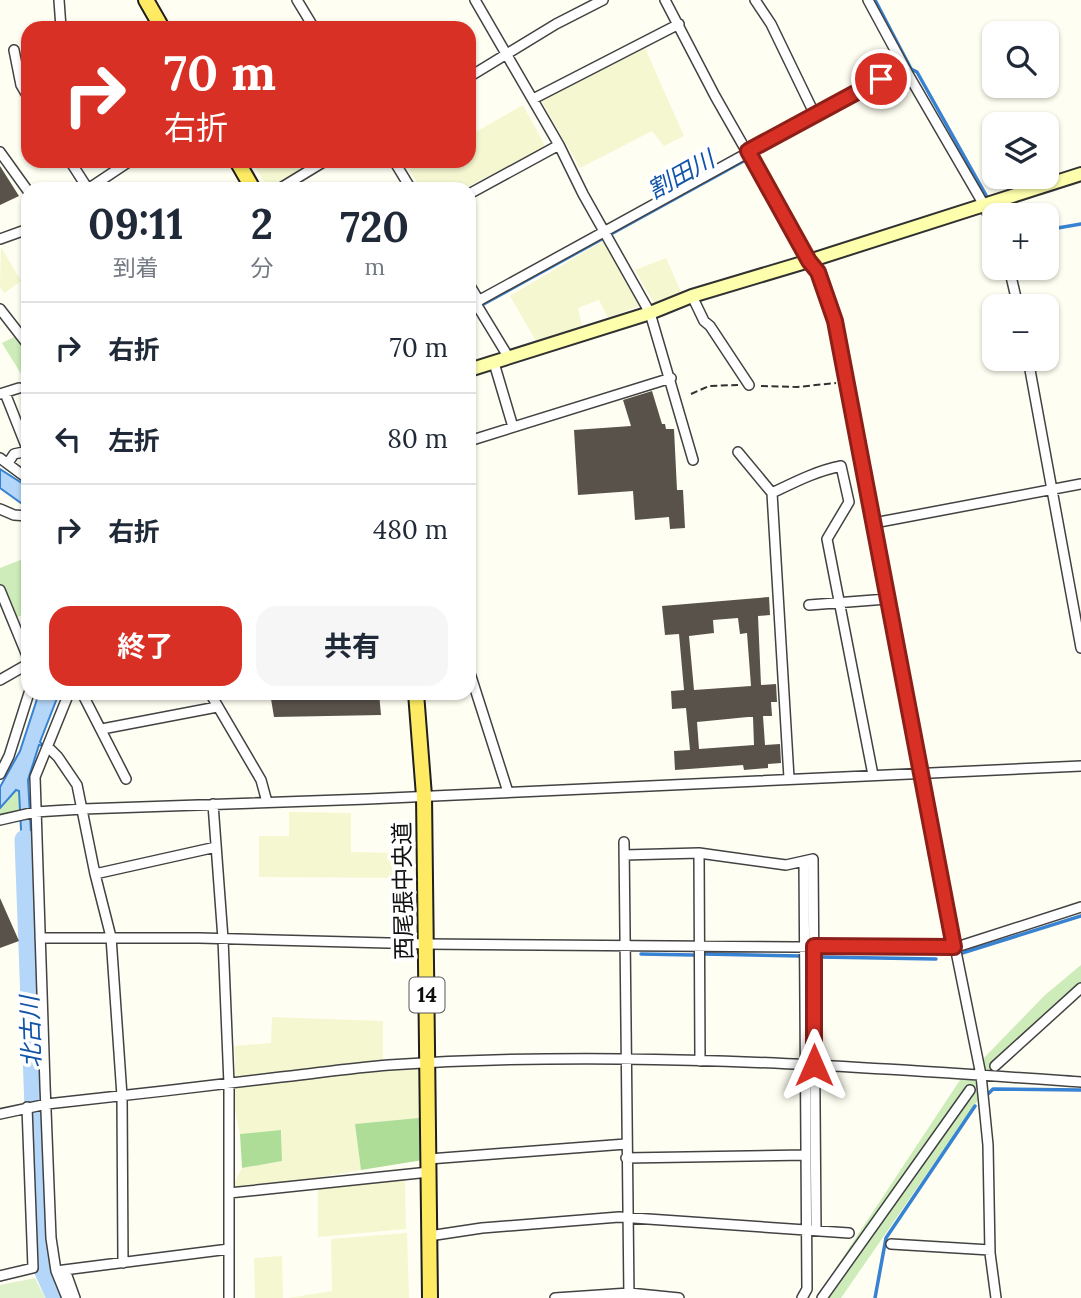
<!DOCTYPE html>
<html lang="ja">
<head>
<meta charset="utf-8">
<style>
  body { margin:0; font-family:Lora,"Noto Sans JP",serif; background:#f6f6f7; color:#1f2937; height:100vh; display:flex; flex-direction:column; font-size:26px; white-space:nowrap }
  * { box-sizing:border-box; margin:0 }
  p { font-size:23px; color:#747a83 }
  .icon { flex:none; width:38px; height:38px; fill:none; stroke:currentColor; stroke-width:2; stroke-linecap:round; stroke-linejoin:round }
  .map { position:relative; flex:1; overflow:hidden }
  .drawer { position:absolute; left:21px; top:182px; width:455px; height:518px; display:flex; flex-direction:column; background:#fff; border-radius:21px; box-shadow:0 2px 5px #0004 }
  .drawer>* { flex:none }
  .hud { position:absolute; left:21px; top:21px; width:455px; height:147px; border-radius:21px; box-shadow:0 2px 5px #0004; background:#d93025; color:#fff; overflow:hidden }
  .fabs { position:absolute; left:982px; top:21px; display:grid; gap:14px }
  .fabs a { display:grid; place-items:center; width:77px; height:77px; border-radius:14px; background:#fff; box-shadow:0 2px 5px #0004; font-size:35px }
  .pin { position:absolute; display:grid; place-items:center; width:60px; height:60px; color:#fff; margin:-30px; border:4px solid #fff; border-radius:50%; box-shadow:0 2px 7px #0007 }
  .me { position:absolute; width:77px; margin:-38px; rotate:0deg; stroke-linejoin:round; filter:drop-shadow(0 0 5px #0008) }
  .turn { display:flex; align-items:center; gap:24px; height:147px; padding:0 28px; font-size:32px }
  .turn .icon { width:91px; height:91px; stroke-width:2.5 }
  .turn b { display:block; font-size:49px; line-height:60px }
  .eta { display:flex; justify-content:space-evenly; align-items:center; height:119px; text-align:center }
  .eta b { font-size:42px; font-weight:700; line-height:49px }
  .cta { display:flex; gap:14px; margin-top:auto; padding:14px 28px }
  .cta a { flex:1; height:80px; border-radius:21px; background:#d93025; color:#fff; font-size:28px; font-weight:700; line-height:80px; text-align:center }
  .cta a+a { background:#f6f6f7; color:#1f2937 }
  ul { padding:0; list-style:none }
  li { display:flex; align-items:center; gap:21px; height:91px; padding:0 28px; border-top:2px solid #e0e1e3 }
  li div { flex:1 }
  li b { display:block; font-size:26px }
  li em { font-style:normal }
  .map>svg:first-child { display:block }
  .farmland { fill:#f5f7d0 }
  .green { fill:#cdecb9 }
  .forest { fill:#aedd97 }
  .pitch { fill:#e0f2cb }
  .water { fill:#b4d7f9; stroke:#3882d3; stroke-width:2 }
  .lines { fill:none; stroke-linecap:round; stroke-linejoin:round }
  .stream { stroke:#3882d3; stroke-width:3.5 }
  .river { stroke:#b4d7f9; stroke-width:21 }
  .building { fill:#59524b; fill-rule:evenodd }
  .street-casing { stroke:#424242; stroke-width:12 }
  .secondary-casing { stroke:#313131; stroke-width:16 }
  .primary-casing { stroke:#202020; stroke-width:18 }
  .path { stroke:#313131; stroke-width:2; stroke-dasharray:7 3.5; stroke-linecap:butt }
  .street { stroke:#fff; stroke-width:9 }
  .secondary { stroke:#feffad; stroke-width:12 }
  .primary { stroke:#feeb63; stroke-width:14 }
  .route-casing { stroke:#8d1f18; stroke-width:18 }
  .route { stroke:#d93025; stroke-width:12 }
  .labels { text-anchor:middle; stroke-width:7; stroke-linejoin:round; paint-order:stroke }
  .shield { fill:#fff; stroke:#575757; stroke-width:2 }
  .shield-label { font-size:21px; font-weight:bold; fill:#0f0f0f }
  .street-label { font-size:23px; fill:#0f0f0f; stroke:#fff }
  .water-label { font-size:24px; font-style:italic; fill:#1254a8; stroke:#fff }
</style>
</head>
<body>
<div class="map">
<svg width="1081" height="1298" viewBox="0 0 1081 1298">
  <rect width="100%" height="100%" fill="#fffef2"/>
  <path class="farmland" d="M645,48L684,136L664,146L652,131L580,168L541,100Z
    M523,105L545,146L464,189H421L409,170L425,161H469V136Z
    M264,161H318L268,187L255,167Z
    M603,241L639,306L608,318L599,300L578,308L582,326L536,341L510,296Z
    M1,247L21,281L4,293L0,287Z
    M666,258L682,294L654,303L635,270Z
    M289,812L351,813V852L398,853V878L259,877V836H289Z
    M272,1017L383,1021V1062L236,1080L234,1046L271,1043Z
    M429,1063V1117L355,1124L361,1170L229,1193L242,1168L281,1161L282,1131L240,1134L229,1084Z
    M405,1180L406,1229L318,1237V1189Z
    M407,1233L409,1298H288L332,1291L331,1239Z
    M282,1256L283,1298H255L254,1258Z"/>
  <path class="green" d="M28,330V392L23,386L26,382L2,343Z
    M28,557V613L12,619L0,586V568Z
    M16,790L20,791L21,811L0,817V808Z
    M1081,965V996L996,1071H986L982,1060L1045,995Z
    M964,1074L981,1075L982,1094L841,1298H816Z"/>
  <path class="forest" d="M429,1117V1159L361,1170L355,1124Z
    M281,1130L282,1161L242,1168L240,1134Z"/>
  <path class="pitch" d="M35,1278L45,1298H0V1285Z"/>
  <path class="water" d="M0,469L28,487V508L0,488Z
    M39,693H59L40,742L44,746L39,745L28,780L33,868H23L19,791L16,790L0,808V787L20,751Z"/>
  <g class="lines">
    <path class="stream" d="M875,0L911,69L917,72L987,197
      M992,214L994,218
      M1046,230L1081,224
      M469,312L911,69
      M641,954L693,955
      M703,954L800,956
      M959,954L1081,916
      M819,957L936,959
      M987,1095L993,1089L1081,1090
      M875,1298L886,1238L975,1106"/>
    <path class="river" d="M25,840L40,1241L44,1269L57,1298"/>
  </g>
  <path class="building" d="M0,166L19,196L0,205Z
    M652,391L662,424H665L666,429H674L677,490H683L685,528L670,529L669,517L635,520L633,491L578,495L574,430L631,426L623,400Z
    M769,597L770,615L758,616L761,685L776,684L777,702H771L772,716H763L765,745L780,744L781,763L768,764V768L744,770L743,765L675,770L674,751L690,750L686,708L672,709L671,691L684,690L679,634L665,635L662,606ZM738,618L740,634L747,633L751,686L694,690L689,636L714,633L713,620ZM748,717H753L754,745L699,749L697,722Z
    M270,693H379L381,715L274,717Z
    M0,898L19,941L0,948Z"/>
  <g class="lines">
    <g class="street-casing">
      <path id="street" d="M59,0L61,28
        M297,0L314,28
        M475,0L559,145L583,194L650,313L693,460
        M665,0L715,96L809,261L818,272L835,321L912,734L981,1075L988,1145L990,1253L996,1298
        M755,0L771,24L815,115
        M868,0L908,74L984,205L994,230
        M192,28L207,27
        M14,50L21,85L28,97
        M469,77L556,24L603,0
        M533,99L679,24
        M0,152L28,191
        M70,161L88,189L130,161
        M394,161L411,189
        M279,189L325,161
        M469,194L559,145
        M0,239L28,229
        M1009,268L1018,306
        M469,284L479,301
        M692,296L704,321L710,326L749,385
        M475,302L509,358
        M469,306L904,67
        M0,309L28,345
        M1028,359L1081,648
        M494,363L513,427
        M5,393L28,451
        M0,394L19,388
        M469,441L671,378
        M738,452L772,493L789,778
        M0,458L28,479
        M8,463L14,454L28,451
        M772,493C795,482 816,471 841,466L849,502L827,539L873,775
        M0,509L14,515L28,516
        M874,523L1081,484
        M0,590L28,658
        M809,605L887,599
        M469,670L508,792
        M0,680L28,664
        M69,693L35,777L45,1085L51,1238L56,1271L229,1249
        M82,693L126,779
        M210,693L261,780L267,802
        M102,729L217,707
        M49,748L58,757L77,785L95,874L111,937L122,1096L123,1263
        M0,774L9,756L29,693
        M213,804L223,939L229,1084V1298
        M0,820L35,812L83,809L368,799L1081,766
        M624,842L629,1298
        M699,853L700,1061
        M624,855L699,853L786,865L813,859L816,1230
        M95,874L216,847
        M40,938H199L426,944L930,948L963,945L1081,907
        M995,1066L1081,988
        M0,1114L47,1104C122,1096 198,1087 273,1078C311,1074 350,1068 389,1065C619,1049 851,1066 1081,1082
        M626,1158L806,1155
        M429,1159L626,1144
        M229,1193L429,1172
        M429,1236L482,1228L619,1217L849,1233
        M891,1244L990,1250
        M65,1270L75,1298
        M56,1271L67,1298
        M0,1276L33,1268L27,1107
        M555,1298L629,1293L679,1298
        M802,1298L807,1289L804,861
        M822,1298L970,1090"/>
    </g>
    <g class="secondary-casing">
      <path id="secondary" d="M469,370L650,313L692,296L809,261L1081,174"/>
    </g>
    <g class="primary-casing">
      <path id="primary" d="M146,0L162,28
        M237,161L253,189
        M416,693L424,796L430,1298"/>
    </g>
    <path class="path" d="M761,386L797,387L836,383
      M691,394L709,386L738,385"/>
    <use href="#street" class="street"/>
    <use href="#secondary" class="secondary"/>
    <use href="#primary" class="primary"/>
  </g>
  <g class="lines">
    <g class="route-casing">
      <path id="route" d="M814,1065V946L954,947L835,321L818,272L809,261L748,151L881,79"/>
    </g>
    <use href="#route" class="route"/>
  </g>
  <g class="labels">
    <rect class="shield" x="409.5" y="977.5" width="35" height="35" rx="5"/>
    <g class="shield-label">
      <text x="427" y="1002">14</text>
    </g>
    <g class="street-label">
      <text transform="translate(403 891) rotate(-91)" y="8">西尾張中央道</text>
    </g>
    <g class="water-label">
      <text transform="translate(681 175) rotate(-29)" y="8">割田川</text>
      <text transform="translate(31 1032) rotate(-92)" y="8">北古川</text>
    </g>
  </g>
</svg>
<div class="fabs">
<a><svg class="icon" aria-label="search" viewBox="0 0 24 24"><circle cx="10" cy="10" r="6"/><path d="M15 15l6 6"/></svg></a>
<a><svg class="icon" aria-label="layers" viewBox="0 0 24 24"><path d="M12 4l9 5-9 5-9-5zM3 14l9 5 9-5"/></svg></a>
<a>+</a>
<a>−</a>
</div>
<div class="pin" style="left:881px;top:79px;background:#d93025"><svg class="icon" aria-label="arrive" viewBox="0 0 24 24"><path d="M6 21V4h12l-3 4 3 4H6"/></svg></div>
<svg class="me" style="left:814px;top:1065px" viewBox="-20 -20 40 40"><path d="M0-17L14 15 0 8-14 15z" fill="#d93025" stroke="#fff" stroke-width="4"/></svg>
<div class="hud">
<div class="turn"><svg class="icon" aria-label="right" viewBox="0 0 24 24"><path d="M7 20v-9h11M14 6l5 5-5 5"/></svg><div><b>70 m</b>右折</div></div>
</div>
<section class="drawer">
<div class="eta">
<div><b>09:11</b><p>到着</p></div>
<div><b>2</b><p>分</p></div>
<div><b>720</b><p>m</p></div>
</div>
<ul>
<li><svg class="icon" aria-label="right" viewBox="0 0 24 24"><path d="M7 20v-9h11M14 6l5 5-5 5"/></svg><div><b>右折</b></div><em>70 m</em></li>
<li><svg class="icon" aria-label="left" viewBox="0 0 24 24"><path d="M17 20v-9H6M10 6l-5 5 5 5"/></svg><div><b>左折</b></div><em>80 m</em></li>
<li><svg class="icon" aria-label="right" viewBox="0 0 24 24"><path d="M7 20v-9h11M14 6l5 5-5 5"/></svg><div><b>右折</b></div><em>480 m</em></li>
</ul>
<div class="cta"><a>終了</a><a>共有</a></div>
</section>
</div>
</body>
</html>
